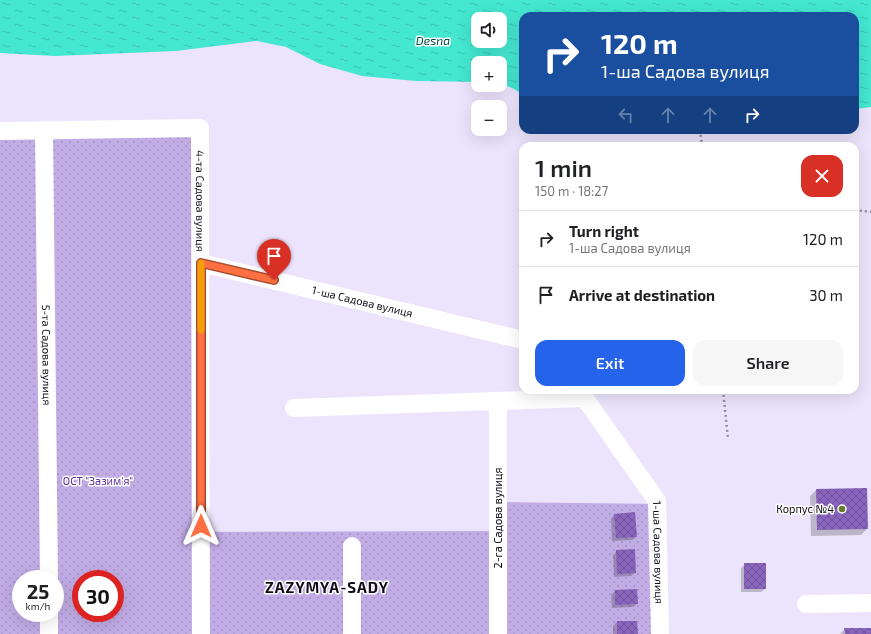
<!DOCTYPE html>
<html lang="en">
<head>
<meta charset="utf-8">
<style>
  body { margin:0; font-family:"Exo 2",sans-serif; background:#f6f6f6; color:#202124; height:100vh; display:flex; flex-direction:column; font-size:15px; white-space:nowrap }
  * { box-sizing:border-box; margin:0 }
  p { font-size:13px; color:#757577 }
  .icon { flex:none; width:22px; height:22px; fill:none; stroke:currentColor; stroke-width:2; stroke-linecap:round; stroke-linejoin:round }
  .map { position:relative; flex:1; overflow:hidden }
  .sheet { position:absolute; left:519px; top:142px; width:340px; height:252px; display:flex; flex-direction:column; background:#fff; border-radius:12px; box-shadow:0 4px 16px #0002 }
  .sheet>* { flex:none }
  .hud { position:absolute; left:519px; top:12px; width:340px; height:122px; border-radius:12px; box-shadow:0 4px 16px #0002; background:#1a4fa0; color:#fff; overflow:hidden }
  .buttons { position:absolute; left:471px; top:12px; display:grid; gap:8px }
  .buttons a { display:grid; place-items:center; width:36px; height:36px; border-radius:8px; background:#fff; box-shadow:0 4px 16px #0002; font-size:20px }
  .speed { position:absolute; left:12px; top:570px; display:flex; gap:8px; font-size:20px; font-weight:700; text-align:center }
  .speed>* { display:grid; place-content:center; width:52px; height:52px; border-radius:50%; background:#fff; box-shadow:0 4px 16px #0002; line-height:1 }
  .speed small { font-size:10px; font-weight:400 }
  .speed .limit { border:6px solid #d22; background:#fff; color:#111 }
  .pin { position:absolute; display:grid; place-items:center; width:34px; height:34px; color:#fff; margin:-41px -17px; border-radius:50% 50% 50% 0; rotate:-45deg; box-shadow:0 0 4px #0007 }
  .pin .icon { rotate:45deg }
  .me { position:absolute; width:44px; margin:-22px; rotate:0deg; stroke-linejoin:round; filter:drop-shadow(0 0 3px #0008) }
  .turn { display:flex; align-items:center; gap:14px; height:84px; padding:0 16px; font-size:18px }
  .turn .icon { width:52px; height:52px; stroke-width:2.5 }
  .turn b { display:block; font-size:28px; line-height:34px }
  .lanes { display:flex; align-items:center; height:38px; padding:0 16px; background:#0003; justify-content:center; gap:20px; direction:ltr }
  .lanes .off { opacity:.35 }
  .round { display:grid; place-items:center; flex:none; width:42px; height:42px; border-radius:12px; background:#f6f6f6 }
  .summary { display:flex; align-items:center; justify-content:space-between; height:68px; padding:0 16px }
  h1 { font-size:24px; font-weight:600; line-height:30px }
  .primary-button { display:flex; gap:8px; margin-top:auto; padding:8px 16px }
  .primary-button a { flex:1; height:46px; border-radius:12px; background:#2563eb; color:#fff; font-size:16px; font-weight:600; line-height:46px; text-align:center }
  .primary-button a+a { background:#f6f6f6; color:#202124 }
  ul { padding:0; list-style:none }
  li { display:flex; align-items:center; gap:12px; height:56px; padding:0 16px; border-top:1px solid #e0e0e0 }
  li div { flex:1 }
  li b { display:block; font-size:15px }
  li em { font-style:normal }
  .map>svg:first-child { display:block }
  .park { fill:url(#park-dots); fill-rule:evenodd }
  .water { fill:url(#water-ripples); fill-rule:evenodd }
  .shadow { fill:#0003 }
  .building { fill:url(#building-cross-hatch) }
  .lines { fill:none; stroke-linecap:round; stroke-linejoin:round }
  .path { stroke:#958ea1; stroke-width:2.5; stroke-dasharray:2 3; stroke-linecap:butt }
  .minor { stroke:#fff; stroke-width:18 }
  .route-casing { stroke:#a6492c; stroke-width:10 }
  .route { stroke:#ff7043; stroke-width:7 }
  .slow { stroke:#f59e0b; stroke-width:7 }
  .poi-dot { fill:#667928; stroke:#fff; stroke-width:1.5 }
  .labels { text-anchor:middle; stroke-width:3; stroke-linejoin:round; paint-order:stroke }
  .street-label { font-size:11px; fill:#110c19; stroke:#fff }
  .park-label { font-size:11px; fill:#612f99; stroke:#fff }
  .poi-label { font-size:11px; fill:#110c19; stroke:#fff; text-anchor:end }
  .water-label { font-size:12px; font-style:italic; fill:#064e45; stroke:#fff }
  .district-label { font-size:15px; font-weight:bold; letter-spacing:1px; fill:#110c19; stroke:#fff }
</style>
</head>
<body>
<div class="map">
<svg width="871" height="634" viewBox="0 0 871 634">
  <defs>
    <pattern id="park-dots" width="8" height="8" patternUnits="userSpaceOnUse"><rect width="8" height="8" fill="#c1ace5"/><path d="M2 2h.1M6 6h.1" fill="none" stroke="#a593c4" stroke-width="1.8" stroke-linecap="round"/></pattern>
    <pattern id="water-ripples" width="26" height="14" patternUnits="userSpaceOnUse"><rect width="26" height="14" fill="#44e7d0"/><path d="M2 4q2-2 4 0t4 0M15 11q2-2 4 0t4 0" fill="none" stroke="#3bc5b2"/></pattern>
    <pattern id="building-cross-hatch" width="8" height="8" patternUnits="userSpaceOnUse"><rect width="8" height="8" fill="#8965bd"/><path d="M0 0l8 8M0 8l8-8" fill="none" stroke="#6f5299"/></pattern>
  </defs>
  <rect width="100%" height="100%" fill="#ece4fc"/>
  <path class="park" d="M195,133V532L489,531L490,502L665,504L666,634H0V137ZM21,579H55V613H21ZM81,579H115V613H81Z"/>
  <path class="water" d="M0,0H871V107L855,109V16H523V94L512,88L500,83V63H478V82L416,81L362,76L320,64L286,47L257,41L176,51L55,56L0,53ZM478,19H500V41H478Z"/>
  <path class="shadow" d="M816,490L867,529L861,535L811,536L810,496Z
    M614,515L636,536L632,540L612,541L611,519Z
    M617,551L635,573L631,576L614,577L613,555Z
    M745,564L765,589L761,592H741V568Z
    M615,591L637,603L633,607L612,608L611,595Z
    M617,622L637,634H613V626Z
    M845,629H871V634H840Z"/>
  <path class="building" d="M867,488L868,529L817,530L816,489Z
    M635,512L637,537L616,538L614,514Z
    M635,549L636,573L617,574L616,550Z
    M744,563H766V589H744Z
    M637,589L638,604L615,605V590Z
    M617,621H637L638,634H617Z
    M844,628H871V634H845Z"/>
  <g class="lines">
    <path class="path" d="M700,130L702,146
      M855,210L871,212
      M723,390L728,439"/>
    <g class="minor">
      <path id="s1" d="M44,130L49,579"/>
      <path id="s2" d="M0,131L200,128L201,634"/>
      <path id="s3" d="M201,263L523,340"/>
      <path id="s4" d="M579,390L657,501L660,634"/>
      <path d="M498,402V634"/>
      <path d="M294,408L585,398"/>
      <path d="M806,604L871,603"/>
      <path d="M49,613V634"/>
      <path d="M352,634V546"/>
    </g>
  </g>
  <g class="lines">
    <g class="route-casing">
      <path id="route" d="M201,526V263L274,280"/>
    </g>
    <use href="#route" class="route"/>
    <path class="slow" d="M201,330V263"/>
  </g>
  <circle class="poi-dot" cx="842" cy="509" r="4"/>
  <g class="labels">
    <g class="street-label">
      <text dy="4" stroke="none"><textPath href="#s2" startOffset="273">4-та Садова вулиця</textPath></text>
      <text dy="4" stroke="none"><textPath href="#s3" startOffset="166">1-ша Садова вулиця</textPath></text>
      <text dy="4" stroke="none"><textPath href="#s1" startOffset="225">5-та Садова вулиця</textPath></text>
      <text transform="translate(498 518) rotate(-90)" y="4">2-га Садова вулиця</text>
      <text dy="4" stroke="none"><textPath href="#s4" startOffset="187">1-ша Садова вулиця</textPath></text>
    </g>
    <g class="park-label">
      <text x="98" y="485">ОСТ "Зазим'я"</text>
    </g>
    <g class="poi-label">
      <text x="834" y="513">Корпус №4</text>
    </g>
    <g class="water-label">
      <text x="433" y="45">Desna</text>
    </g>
    <g class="district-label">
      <text x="327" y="593">ZAZYMYA-SADY</text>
    </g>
  </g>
</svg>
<div class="buttons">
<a><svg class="icon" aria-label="sound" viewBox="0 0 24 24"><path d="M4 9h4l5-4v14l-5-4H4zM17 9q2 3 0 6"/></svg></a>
<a>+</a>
<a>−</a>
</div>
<div class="speed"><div>25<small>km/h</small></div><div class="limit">30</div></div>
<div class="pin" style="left:274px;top:280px;background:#d93025"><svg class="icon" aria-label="arrive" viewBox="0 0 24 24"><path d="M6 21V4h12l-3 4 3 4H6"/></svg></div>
<svg class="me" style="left:201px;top:526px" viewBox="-20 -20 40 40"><path d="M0-17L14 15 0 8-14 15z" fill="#ff7043" stroke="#fff" stroke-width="4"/></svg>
<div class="hud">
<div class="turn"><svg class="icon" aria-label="right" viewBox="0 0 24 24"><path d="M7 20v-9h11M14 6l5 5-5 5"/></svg><div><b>120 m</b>1-ша Садова вулиця</div></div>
<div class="lanes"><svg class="icon off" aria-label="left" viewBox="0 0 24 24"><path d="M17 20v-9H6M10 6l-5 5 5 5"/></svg><svg class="icon off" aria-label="ahead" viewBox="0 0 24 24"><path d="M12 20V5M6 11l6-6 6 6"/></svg><svg class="icon off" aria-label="ahead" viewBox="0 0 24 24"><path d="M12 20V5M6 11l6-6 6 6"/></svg><svg class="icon" aria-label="right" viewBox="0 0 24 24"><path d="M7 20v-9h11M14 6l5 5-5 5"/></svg></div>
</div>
<section class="sheet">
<div class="summary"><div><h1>1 min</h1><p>150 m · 18:27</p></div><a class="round" style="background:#d93025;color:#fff"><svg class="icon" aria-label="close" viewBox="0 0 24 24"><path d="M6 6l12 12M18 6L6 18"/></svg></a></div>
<ul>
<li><svg class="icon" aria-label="right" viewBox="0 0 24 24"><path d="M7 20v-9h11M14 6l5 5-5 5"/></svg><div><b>Turn right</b><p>1-ша Садова вулиця</p></div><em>120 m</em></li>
<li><svg class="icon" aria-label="arrive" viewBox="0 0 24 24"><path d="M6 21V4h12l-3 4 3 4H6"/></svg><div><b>Arrive at destination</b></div><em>30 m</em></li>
</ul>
<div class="primary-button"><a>Exit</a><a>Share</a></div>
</section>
</div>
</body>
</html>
